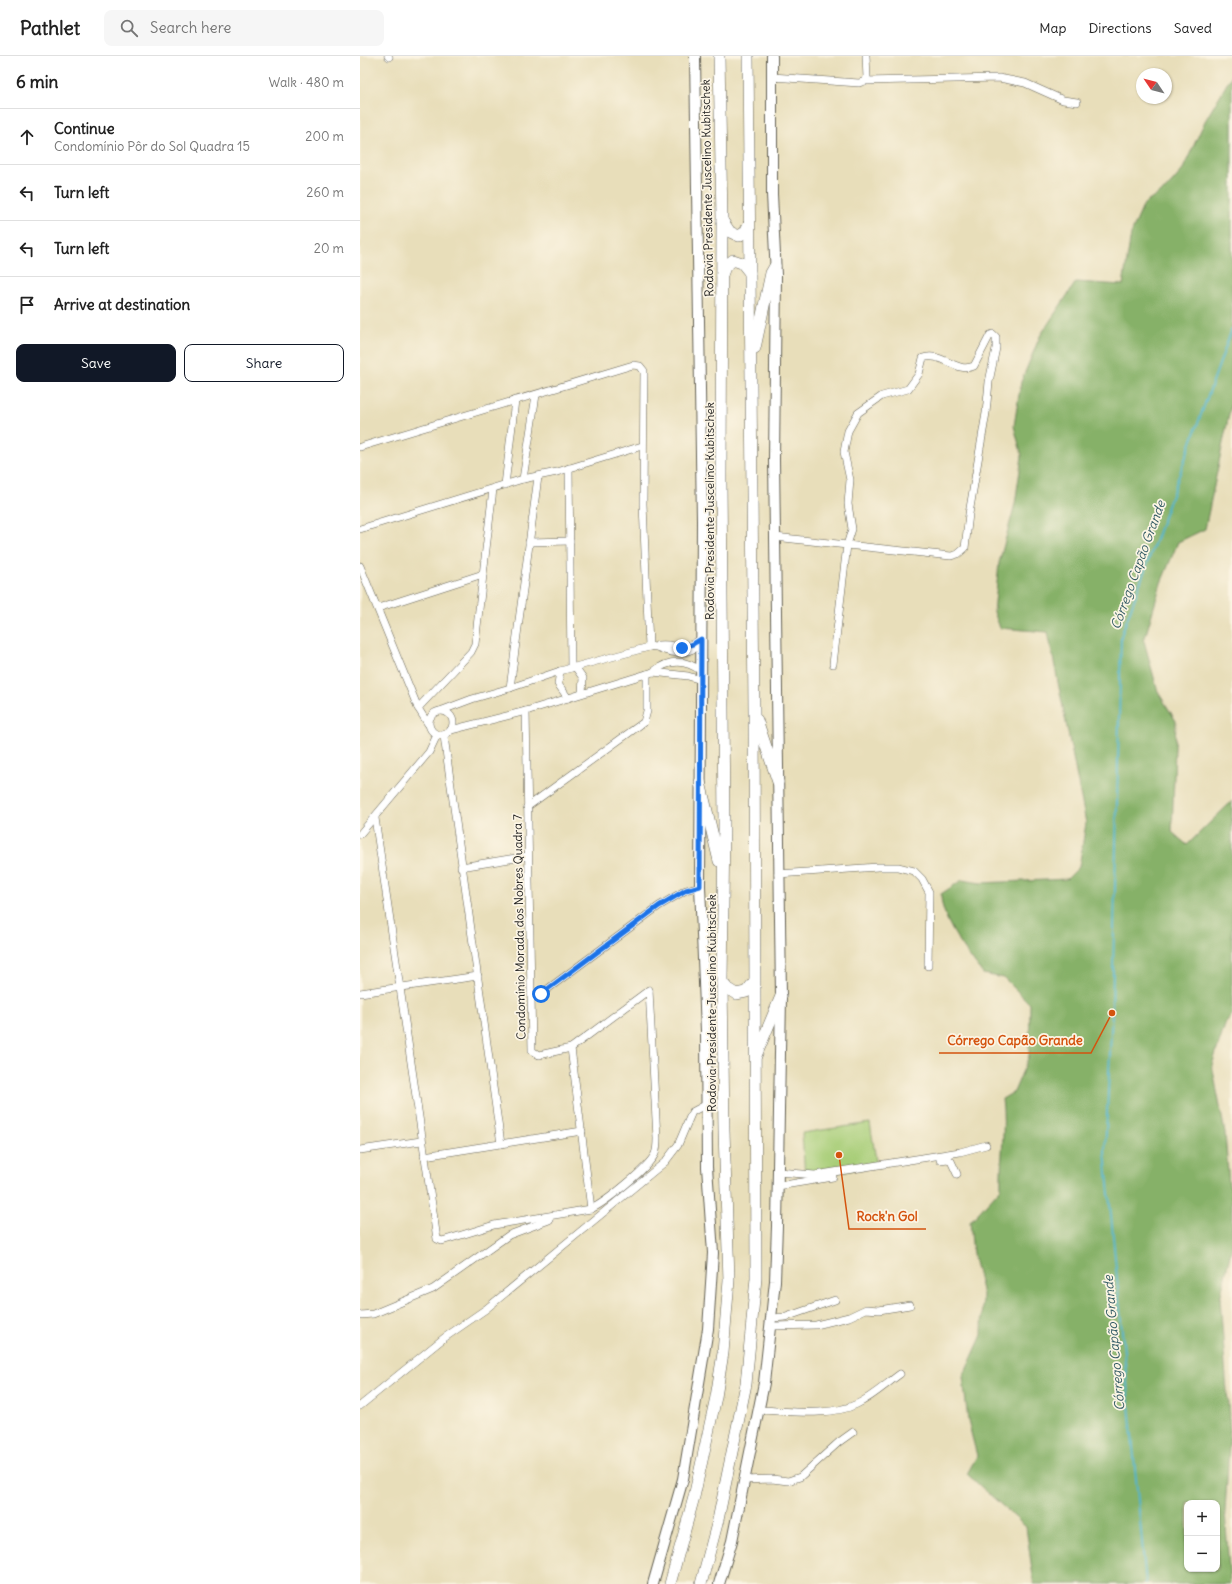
<!DOCTYPE html>
<meta charset="utf-8">
<style>
body{margin:0;font-family:Delius,sans-serif;background:#f6f6f6;color:#222}
.controls{position:absolute;right:12px;bottom:12px;display:grid;overflow:hidden;border-radius:8px;box-shadow:0 1px 3px #0004}
.controls button{width:36px;height:36px;display:grid;place-items:center;padding:0;border:0;border-bottom:1px solid #e0e0e0;background:#fff;color:#222;font:20px sans-serif}
.compass{position:absolute;left:776px;top:12px;width:36px;height:36px;border-radius:50%;background:#fff;box-shadow:0 1px 3px #0004;rotate:305deg}
.stop{position:absolute;width:12px;height:12px;margin:-9px;border:3px solid #1a73e8;border-radius:50%;background:#fff}
.stop.end{background:#1a73e8;border-color:#fff;box-shadow:0 1px 4px #0008}
.list{margin:0;padding:0;list-style:none}
h2{display:flex;justify-content:space-between;align-items:center;height:52px;margin:0;padding:0 16px;font-size:17px}
h2 small{font-size:13px;font-weight:400;color:#767676}
.list li{display:grid;grid-template-columns:26px 1fr auto;gap:12px;align-items:center;box-sizing:border-box;height:56px;padding:0 16px;border-top:1px solid #e0e0e0}
.list b{display:block;font-size:15px;white-space:nowrap}
.list p{margin:0;font-size:13px;white-space:nowrap;color:#767676}
.list em{font-size:13px;font-style:normal;color:#767676}
.actions{display:flex;gap:8px;padding:12px 16px}
.actions a{flex:1;padding:9px 0;border:1px solid #111827;border-radius:8px;text-align:center;font-size:14px;color:#111827}
.actions .main{background:#111827;color:#fff}
.icon{flex:none;width:22px;height:22px;fill:none;stroke:currentColor;stroke-width:2;stroke-linecap:round;stroke-linejoin:round}
.map{position:relative;flex:none;width:872px;height:1528px;overflow:hidden}
header{display:flex;align-items:center;gap:24px;box-sizing:border-box;height:56px;padding:0 20px;background:#fff;border-bottom:1px solid #e0e0e0}
header strong{font-size:19px}
nav{display:flex;gap:22px;margin-inline-start:auto;font-size:14px}
.search{width:280px;height:36px;background:#f6f6f6;display:flex;align-items:center;gap:10px;box-sizing:border-box;padding:0 14px;border-radius:8px;color:#767676;font-size:15px}
main{display:flex}
aside{flex:1;background:#fff}
.map>svg:first-child{display:block}
.green{fill:#a8ce78;stroke:#62754a}
.forest{fill:#86b168;stroke:#516642;fill-rule:evenodd}
.lines{fill:none;stroke-linecap:round;stroke-linejoin:round}
.stream{stroke:#4fb5cd;stroke-width:2}
.minor-casing{stroke:#636053;stroke-width:8}
.secondary-casing{stroke:#636053;stroke-width:12}
.trunk-casing{stroke:#636053;stroke-width:12}
.minor{stroke:#fff;stroke-width:7}
.secondary{stroke:#fff;stroke-width:10}
.trunk{stroke:#fff;stroke-width:11}
.route{stroke:#1a73e8;stroke-width:5}
.labels{text-anchor:middle;dominant-baseline:central;stroke-width:3.5;stroke-linejoin:round;paint-order:stroke}
.street-label{font-size:12px;fill:#1c1c1c;stroke:#fcf5e5}
.water-label{font-size:13px;font-style:italic;fill:#305963;stroke:#fcf5e5}
.leader{fill:none;stroke:#d4530e;stroke-width:1.5}
.callout-dot{fill:#d4530e;stroke:#fcf5e5;stroke-width:1.5}
.callout-label{font-size:13px;text-anchor:middle;font-weight:bold;fill:#d4530e;stroke:#fcf5e5;stroke-width:3.5;stroke-linejoin:round;paint-order:stroke}
</style>
<header>
<strong>Pathlet</strong>
<div class="search"><svg class="icon" aria-label="search" viewBox="0 0 24 24"><circle cx="10" cy="10" r="6"/><path d="M15 15l6 6"/></svg>Search here</div>
<nav><a>Map</a><a>Directions</a><a>Saved</a></nav>
</header>
<main>
<aside>
<h2>6 min<small>Walk · 480 m</small></h2>
<ul class="list">
<li><svg class="icon" aria-label="ahead" viewBox="0 0 24 24"><path d="M12 20V5M6 11l6-6 6 6"/></svg><div><b>Continue</b><p>Condomínio Pôr do Sol Quadra 15</p></div><em>200 m</em></li>
<li><svg class="icon" aria-label="left" viewBox="0 0 24 24"><path d="M17 20v-9H6M10 6l-5 5 5 5"/></svg><div><b>Turn left</b></div><em>260 m</em></li>
<li><svg class="icon" aria-label="left" viewBox="0 0 24 24"><path d="M17 20v-9H6M10 6l-5 5 5 5"/></svg><div><b>Turn left</b></div><em>20 m</em></li>
<li><svg class="icon" aria-label="arrive" viewBox="0 0 24 24"><path d="M6 21V4h12l-3 4 3 4H6"/></svg><div><b>Arrive at destination</b></div></li>
</ul>
<div class="actions"><a class="main">Save</a><a>Share</a></div>
</aside>
<div class="map">
<svg width="872" height="1528" viewBox="0 0 872 1528">
<rect width="100%" height="100%" fill="#fcf5e5"/>
<filter id="ink" filterUnits="userSpaceOnUse"><feTurbulence type="fractalNoise" baseFrequency=".025" numOctaves="2"/><feDisplacementMap in="SourceGraphic" scale="8" xChannelSelector="R" yChannelSelector="G"/><feConvolveMatrix kernelMatrix="1 2 1 2 8 2 1 2 1" color-interpolation-filters="sRGB"/></filter>
<filter id="wash" filterUnits="userSpaceOnUse"><feTurbulence type="fractalNoise" baseFrequency=".012" numOctaves="4" result="noise"/><feDisplacementMap in="SourceGraphic" scale="16" xChannelSelector="R" yChannelSelector="G"/><feGaussianBlur stdDeviation="0.9" result="paint"/><feColorMatrix in="noise" values="0 0 0 0 0 0 0 0 0 0 0 0 0 0 0 0 0 1.4 0 .05"/><feComposite in="paint" operator="in"/></filter>
<g filter="url(#wash)">
<rect width="100%" height="100%" fill="#e8deba"/>
<!-- green -->
<polygon class="green" points="510,1067 517,1110 445,1121 442,1077"/>
<!-- forest -->
<path class="forest" d="M872,9v335l-27,129 -27,13 -17,41 -17,58 14,51 18,29 -4,111 15,13 45,-44v214l-6,7 -14,43 13,68 4,52 3,7v54l-12,53 10,132 -5,80 5,73h-196l-8,-57 -59,-53 10,-18 -9,-35 -5,-44 19,-42 1,-41 -10,-40 -3,-32 31,-34c-1,-30 5,-59 1,-89l12,-7 15,-36 1,-52 -26,-26 -21,-4c-16,-21 -42,-53 -42,-80l21,-14 19,3 86,-4 12,-12 7,-44 -38,-191 -48,-4 -6,-16 5,-49 16,-59 7,-48 -8,-30 7,-44 19,-46 36,-54 47,3 8,-51 13,-30 22,-15 16,-18 23,-50 27,-46zM827,1447h30v66h-30z"/>
<g class="lines">
<!-- stream -->
<polyline class="stream" points="786,1528 745,1096 752,957 761,580 872,273"/>
</g>
</g>
<g filter="url(#ink)">
<g class="lines">
<defs>
<g id="minor">
<polyline points="28,0 29,1"/>
<polyline points="412,21 499,27 505,25 507,22 506,0"/>
<polyline points="505,25 639,22 665,27 703,44 717,46"/>
<path d="M633,278l3,3v11l-7,34 -3,31 -17,101 -4,34 -7,6 -7,2 -104,-11 5,-16 -4,-25 2,-24 -6,-28 4,-21 10,-18 24,-17 26,-7 11,-15 4,-16c18,-7 33,16 51,8l16,-31z"/>
<polyline points="0,391 273,309 280,310 284,315 283,448 289,591"/>
<polyline points="209,412 211,612"/>
<polyline points="163,423 176,339"/>
<polyline points="145,429 155,344"/>
<polyline points="0,473 163,423 197,416 282,390"/>
<polyline points="415,481 487,489 473,608"/>
<polyline points="169,486 210,485"/>
<polyline points="0,510 58,652 68,668"/>
<polyline points="18,552 123,518"/>
<path d="M298,589c21,-2 21,8 43,-6"/>
<polyline points="216,612 223,622 222,637"/>
<polyline points="200,615 198,628 208,642"/>
<polyline points="293,616 328,620 341,624"/>
<polyline points="150,632 178,421"/>
<polyline points="58,652 111,596 115,588 133,433"/>
<circle cx="81" cy="667" r="12"/>
<path d="M80,655l32,-12 38,-11 50,-17 89,-24c7,-2 11,2 18,4 12,4 24,0 34,-6"/>
<polyline points="166,655 172,995 179,999 211,992 289,934"/>
<path d="M91,674l75,-19 127,-39c16,-13 32,-13 48,-1"/>
<polyline points="84,680 141,1088"/>
<polyline points="167,751 284,666 287,655 287,618"/>
<path d="M15,762l62,421 5,2 52,-16 97,-16c15,-7 57,-41 64,-55 2,-5 2,-11 2,-16l-8,-148"/>
<polyline points="0,778 69,696 77,679"/>
<polyline points="101,811 168,800"/>
<polyline points="418,818 518,811 538,811 554,815 562,823 569,836 568,910"/>
<polyline points="0,937 118,920"/>
<polyline points="181,938 299,850 326,834 340,830"/>
<polyline points="211,992 231,1153"/>
<polyline points="0,1094 61,1085"/>
<polyline points="64,1100 222,1075"/>
<polyline points="580,1104 588,1103 591,1105 597,1118"/>
<polyline points="418,1116 455,1119 600,1096 626,1089"/>
<polyline points="418,1130 473,1121"/>
<polyline points="0,1259 13,1258 73,1233 149,1179 189,1164"/>
<polyline points="412,1262 426,1261 475,1244"/>
<polyline points="411,1270 456,1269 489,1261 506,1253 519,1254 550,1249"/>
<polyline points="0,1350 84,1282 126,1253 305,1106 318,1089 332,1056 347,1048"/>
<path d="M399,1354c29,1 72,7 98,-6 15,-7 29,-20 43,-30"/>
<polyline points="385,1424 412,1423 428,1425 440,1421 479,1386 493,1376"/>
</g>
<g id="secondary">
<polyline points="293,1528 323,1423 348,1273 353,1197 347,1111 346,975 340,830 342,465 335,0"/>
<polyline points="359,1528 372,1485 404,1327 415,1225 417,1170 421,940 414,404 416,219 412,138 412,0"/>
</g>
<g id="trunk">
<polyline points="362,164 370,176 379,180 385,176 389,168"/>
<polyline points="362,219 365,211 373,204 382,207 390,217"/>
<polyline points="395,292 411,217 415,210"/>
<polyline points="397,664 418,726"/>
<polyline points="340,726 359,805"/>
<polyline points="362,926 368,933 376,938 386,936 394,926"/>
<polyline points="396,1000 421,940"/>
<polyline points="310,1528 334,1441 356,1341 363,1297 369,1224 364,1075 362,926 364,768 361,424 362,164 359,0"/>
<polyline points="341,1528 358,1464 386,1328 396,1222 394,655 388,0"/>
</g>
</defs>
<!-- minor casing -->
<use href="#minor" class="minor-casing"/>
<!-- secondary casing -->
<use href="#secondary" class="secondary-casing"/>
<!-- trunk casing -->
<use href="#trunk" class="trunk-casing"/>
<!-- minor -->
<use href="#minor" class="minor"/>
<!-- secondary -->
<use href="#secondary" class="secondary"/>
<!-- trunk -->
<use href="#trunk" class="trunk"/>
</g>
</g>
<g class="lines" filter="url(#ink)">
<!-- route -->
<polyline class="route" points="181,938 299,850 326,834 340,830 341,583 333,588 322,592"/>
</g>
<g class="labels">
<!-- street labels -->
<g class="street-label">
<text transform="translate(347 132) rotate(-91)">Rodovia Presidente Juscelino Kubitschek</text>
<text transform="translate(349 455) rotate(-90)">Rodovia Presidente Juscelino Kubitschek</text>
<text transform="translate(159 871) rotate(-91)">Condomínio Morada dos Nobres Quadra 7</text>
<text transform="translate(351 947) rotate(-90)">Rodovia Presidente Juscelino Kubitschek</text>
</g>
<!-- water labels -->
<g class="water-label">
<text transform="translate(778 509) rotate(-70)">Córrego Capão Grande</text>
<text transform="translate(754 1287) rotate(-95)">Córrego Capão Grande</text>
</g>
</g>
<!-- callouts -->
<path class="leader" d="M752 957L731 997H579M479 1099L489 1173H566"/>
<g class="callout-dot">
<circle cx="752" cy="957" r="4"/>
<circle cx="479" cy="1099" r="4"/>
</g>
<g class="callout-label">
<text x="655" y="989">Córrego Capão Grande</text>
<text x="527" y="1165">Rock'n Gol</text>
</g>
</svg>
<div class="controls">
<button>+</button>
<button>−</button>
</div>
<svg class="compass" viewBox="-18 -18 36 36"><path d="M0-13l5 13h-10z" fill="#e53935"/><path d="M0 13l5-13h-10z" fill="#767676"/></svg>
<div class="stop" style="left:181px;top:938px"></div>
<div class="stop end" style="left:322px;top:592px"></div>
</div>
</main>
